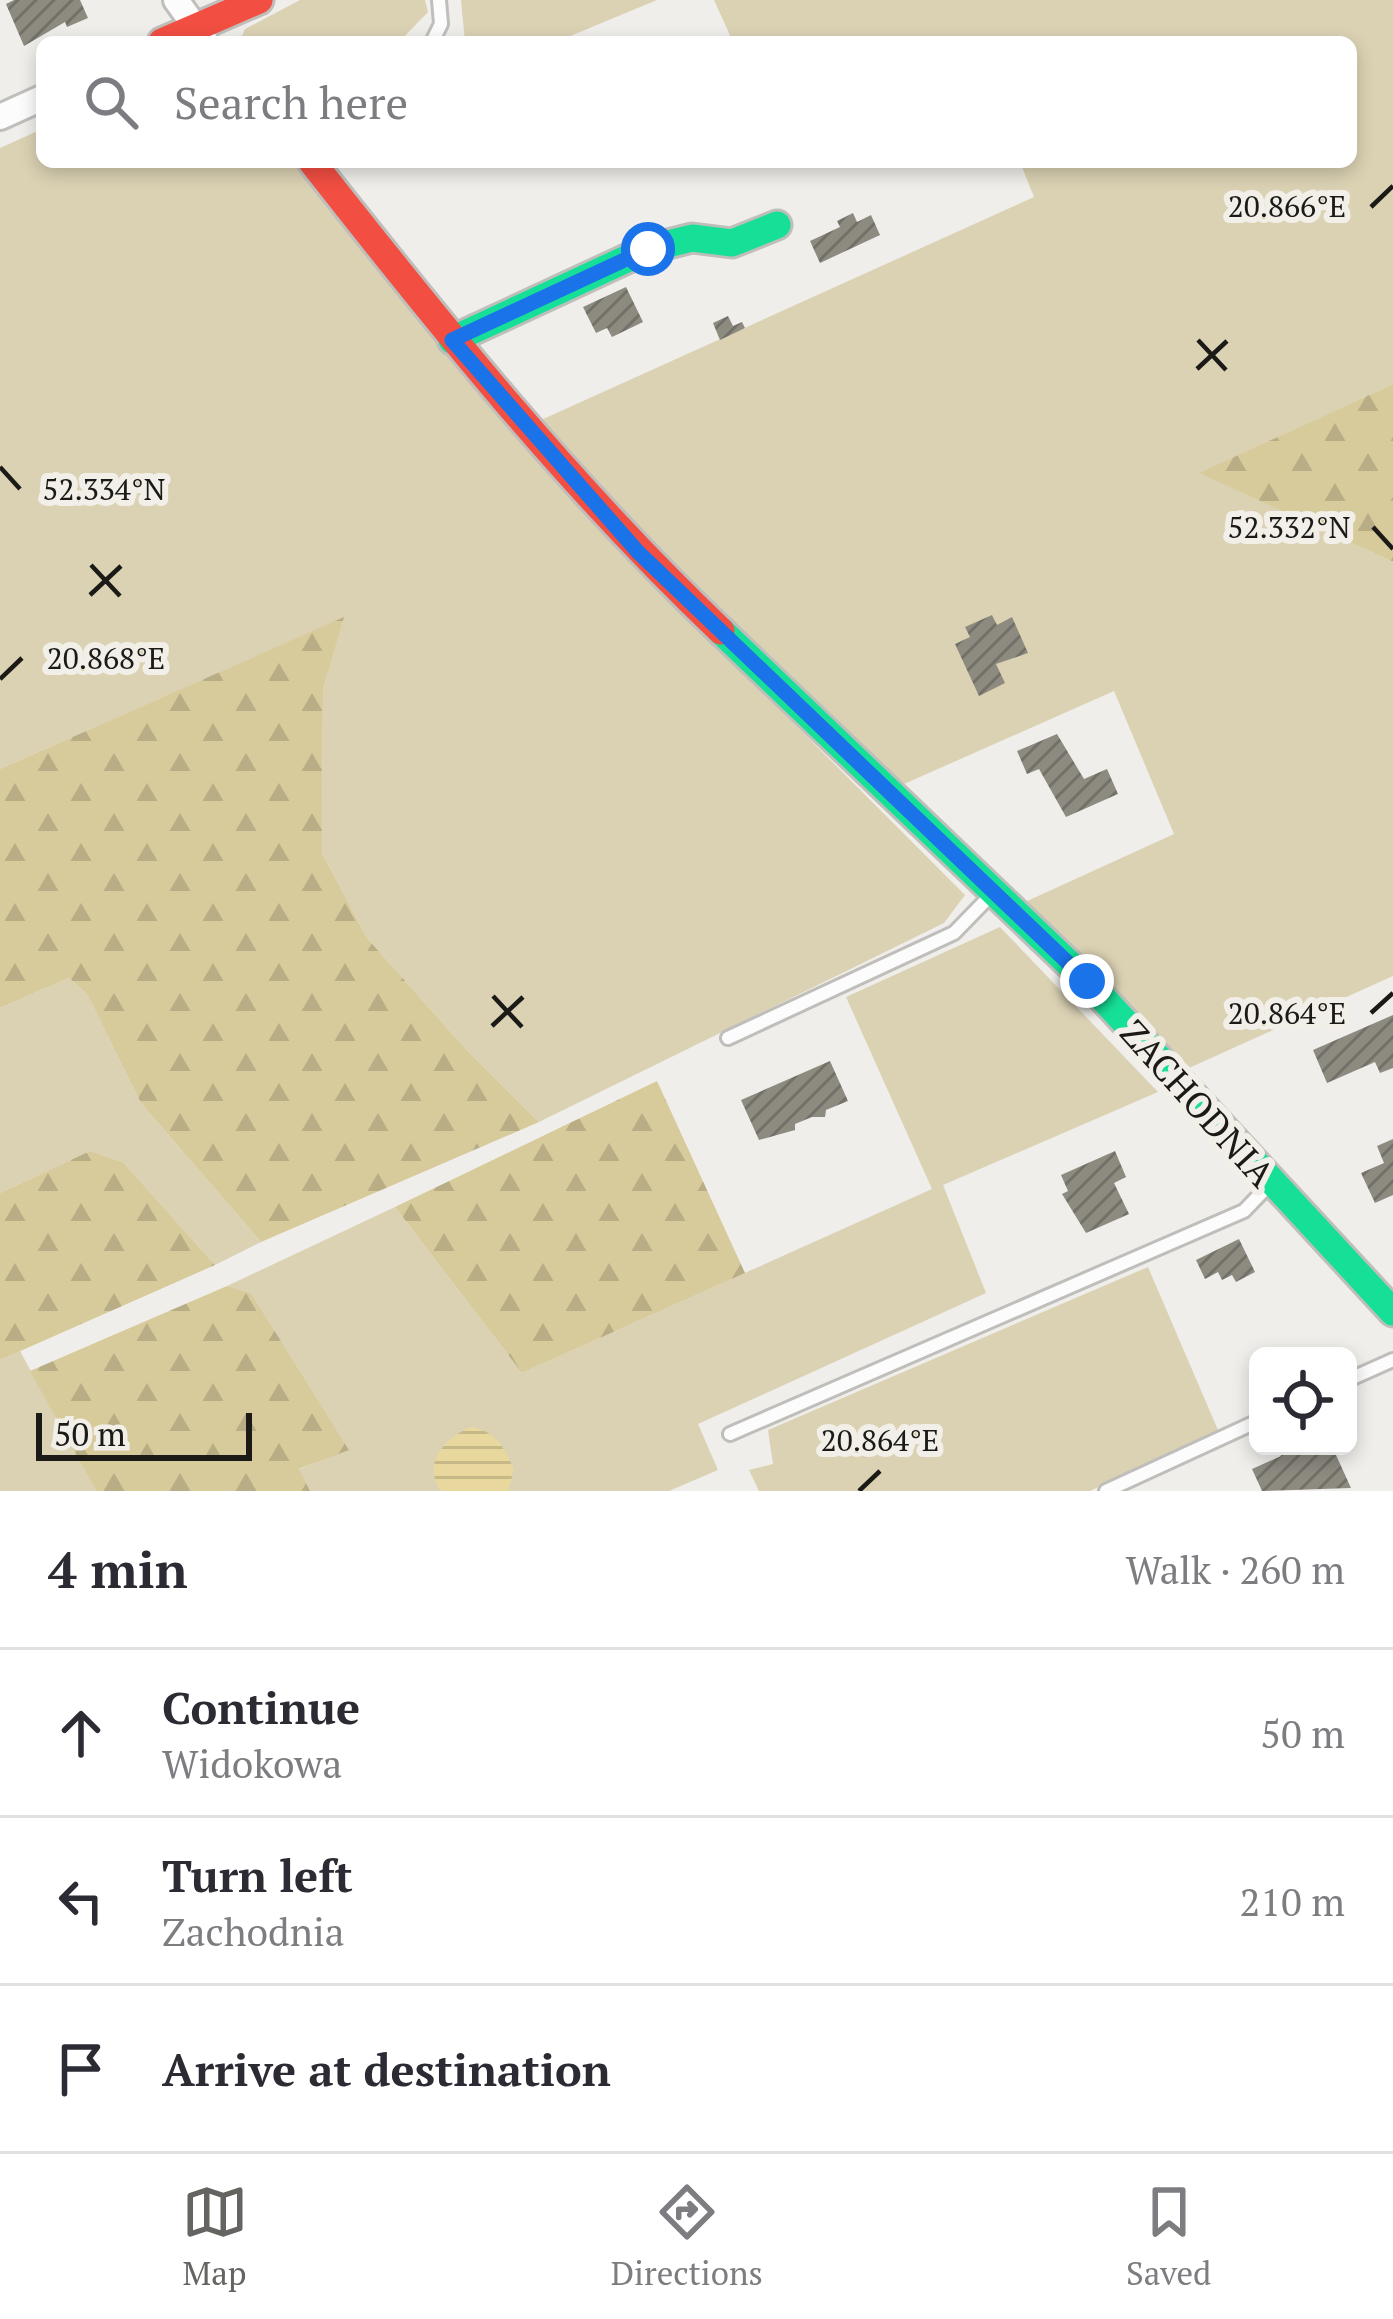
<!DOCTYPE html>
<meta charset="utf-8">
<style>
body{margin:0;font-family:"PT Serif",serif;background:#f7f7f7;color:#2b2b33}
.controls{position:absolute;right:36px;bottom:36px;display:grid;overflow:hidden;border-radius:18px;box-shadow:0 6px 18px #0003}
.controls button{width:108px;height:108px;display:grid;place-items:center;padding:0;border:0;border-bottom:3px solid #e1e1e2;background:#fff;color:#2b2b33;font:60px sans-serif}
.scale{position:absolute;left:36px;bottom:30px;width:216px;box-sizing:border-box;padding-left:12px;border:6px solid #1b1a17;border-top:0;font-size:33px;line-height:42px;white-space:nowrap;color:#1b1a17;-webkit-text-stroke:9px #f1efe8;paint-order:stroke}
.stop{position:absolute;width:36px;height:36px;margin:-27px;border:9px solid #1a73e8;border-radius:50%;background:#fff}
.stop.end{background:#1a73e8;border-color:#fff;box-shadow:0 3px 12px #0008}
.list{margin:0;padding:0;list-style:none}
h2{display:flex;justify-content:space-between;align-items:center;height:156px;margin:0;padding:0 48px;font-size:51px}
h2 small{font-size:39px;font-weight:400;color:#7c7c81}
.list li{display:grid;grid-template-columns:78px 1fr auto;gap:36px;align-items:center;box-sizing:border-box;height:168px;padding:0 48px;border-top:3px solid #e1e1e2}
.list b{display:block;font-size:45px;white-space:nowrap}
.list p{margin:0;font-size:39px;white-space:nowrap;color:#7c7c81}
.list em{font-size:39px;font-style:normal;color:#7c7c81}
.icon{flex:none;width:66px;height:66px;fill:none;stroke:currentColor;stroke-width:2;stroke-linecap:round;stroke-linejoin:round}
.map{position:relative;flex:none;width:1393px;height:1491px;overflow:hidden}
.search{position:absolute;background:#fff;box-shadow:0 6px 18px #0003;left:36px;right:36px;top:36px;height:132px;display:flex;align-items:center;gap:30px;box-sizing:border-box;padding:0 42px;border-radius:18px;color:#7c7c81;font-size:45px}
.sheet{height:660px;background:#fff}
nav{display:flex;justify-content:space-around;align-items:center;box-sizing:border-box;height:168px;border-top:3px solid #e1e1e2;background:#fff;font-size:33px;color:#7c7c81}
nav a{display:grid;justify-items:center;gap:6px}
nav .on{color:#656461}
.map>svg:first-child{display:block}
.green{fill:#dbd2b4}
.forest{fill:url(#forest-firs)}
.water{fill:url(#water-rules)}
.building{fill:url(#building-hatch)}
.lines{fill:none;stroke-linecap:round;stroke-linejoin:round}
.lane-casing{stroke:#bfbebb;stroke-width:18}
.street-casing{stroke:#bfbebb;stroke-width:30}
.fast-casing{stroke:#bfbebb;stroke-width:33}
.jam-casing{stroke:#bfbebb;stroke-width:33}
.lane{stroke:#fdfcfc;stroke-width:12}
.street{stroke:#fdfcfc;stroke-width:24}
.fast{stroke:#16e098;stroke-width:27}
.jam{stroke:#f24e42;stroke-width:27}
.route{stroke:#1a73e8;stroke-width:15}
.ticks{fill:none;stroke:#1b1a17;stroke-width:4.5}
.labels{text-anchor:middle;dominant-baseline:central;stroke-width:12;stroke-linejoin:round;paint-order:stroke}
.street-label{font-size:36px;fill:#1b1a17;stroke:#f1efe8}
.ticks-label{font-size:30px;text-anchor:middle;fill:#1b1a17;stroke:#f1efe8;stroke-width:12;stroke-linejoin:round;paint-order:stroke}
</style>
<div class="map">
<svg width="1393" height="1491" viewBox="0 0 1393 1491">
<defs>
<pattern id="forest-firs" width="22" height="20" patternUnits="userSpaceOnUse" patternTransform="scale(3)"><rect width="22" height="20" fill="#d7ca9b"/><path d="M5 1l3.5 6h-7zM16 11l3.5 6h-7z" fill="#b8ad85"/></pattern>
<pattern id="water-rules" width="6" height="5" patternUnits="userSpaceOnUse" patternTransform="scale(3)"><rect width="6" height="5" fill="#e9d89e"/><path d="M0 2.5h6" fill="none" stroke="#c7b987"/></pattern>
<pattern id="building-hatch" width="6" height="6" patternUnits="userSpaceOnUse" patternTransform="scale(3)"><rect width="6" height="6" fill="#8d8a80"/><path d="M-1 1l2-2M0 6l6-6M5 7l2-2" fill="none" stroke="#727068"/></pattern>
</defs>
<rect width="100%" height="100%" fill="#efeeea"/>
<!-- green -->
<g class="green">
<polygon points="300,0 425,0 428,12 399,42 240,41 245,29"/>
<polygon points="461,0 657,0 556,42 465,42"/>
<polygon points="714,0 1393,0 1393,384 1200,473 1393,562 1393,976 1189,1068 1025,902 1174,834 1114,691 895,788 647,544 541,420 1034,197 1020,162 1351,162 1351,42 733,42"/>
<polygon points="42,129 42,162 298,162 590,519 965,895 944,923 539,1122 463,1046 367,938 322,853 323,689 343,618 0,769 0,148"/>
<polygon points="1000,927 1158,1092 943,1185 986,1293 698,1424 718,1470 669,1491 310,1491 298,1470 348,1449 251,1293 227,1286 395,1207 522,1373 932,1189 846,997"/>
<polygon points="69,978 87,994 141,1103 261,1242 215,1265 123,1162 90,1151 0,1193 0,1008"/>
<polygon points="1148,1267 1218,1430 1090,1491 759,1491 749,1470 773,1464 768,1430"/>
<polygon points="20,1351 96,1491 0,1491 0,1360"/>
</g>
<!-- forest -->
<g class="forest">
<polygon points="1393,384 1393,562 1199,473"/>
<polygon points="344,617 323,689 322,853 367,938 463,1046 539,1122 261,1242 141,1103 87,994 69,978 0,1008 0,769"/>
<polygon points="657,1081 745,1273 522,1373 395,1207"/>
<polygon points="90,1151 123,1162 215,1265 0,1360 0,1193"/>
<polygon points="227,1286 251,1293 349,1450 299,1469 310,1491 96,1491 30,1371"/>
</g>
<!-- water -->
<path class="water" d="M471,1427c26,5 32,19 43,42l-6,22h-67c-20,-28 5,-54 30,-64z"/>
<!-- building -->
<g class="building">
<polygon points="14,0 80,0 88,18 67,27 65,22 24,46 6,4"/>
<polygon points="853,213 857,222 871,215 880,235 820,263 810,241 840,227 837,221"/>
<polygon points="626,287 643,322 612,337 607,328 596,333 583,307"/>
<polygon points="728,316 733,326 742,322 745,328 720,340 713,323"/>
<polygon points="992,615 997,625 1012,617 1028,653 996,664 1005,683 979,696 955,644 970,637 965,627"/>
<polygon points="1057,734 1084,779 1107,769 1118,794 1066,817 1039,769 1027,774 1017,751"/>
<polygon points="1393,1015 1393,1068 1380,1073 1375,1062 1327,1083 1313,1050"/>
<polygon points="830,1061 848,1101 826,1110 825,1117 812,1117 795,1124 795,1130 759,1140 741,1100"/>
<polygon points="1393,1139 1393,1195 1375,1203 1361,1173 1384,1163 1377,1146"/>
<polygon points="1115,1151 1126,1177 1114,1183 1129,1214 1086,1233 1062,1194 1068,1191 1061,1175"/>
<polygon points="1239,1239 1255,1272 1236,1282 1232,1275 1222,1280 1218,1272 1205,1279 1196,1260"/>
<polygon points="1285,1446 1340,1446 1343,1452 1336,1455 1351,1488 1262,1491 1252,1469 1281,1456 1278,1449"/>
</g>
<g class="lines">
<defs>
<g id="lane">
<polyline points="432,42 441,24 439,0"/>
<polyline points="728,1038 954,933 991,895"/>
<polyline points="1348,1380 1393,1360"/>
<polyline points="730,1434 1244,1211 1270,1184"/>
<polyline points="1106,1491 1258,1421"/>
</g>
<g id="street">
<polyline points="176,0 206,42"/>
<polyline points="0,117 42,98"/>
</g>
<g id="fast">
<polyline points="452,340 648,249 692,238 732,243 777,225"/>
<polyline points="721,631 1087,981 1393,1312"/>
</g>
<g id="jam">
<polyline points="162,42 259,0"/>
<path d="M312,162c128,163 258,325 409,469"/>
</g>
</defs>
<!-- lane casing -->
<use href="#lane" class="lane-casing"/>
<!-- street casing -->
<use href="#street" class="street-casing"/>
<!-- fast casing -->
<use href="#fast" class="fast-casing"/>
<!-- jam casing -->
<use href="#jam" class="jam-casing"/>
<!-- lane -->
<use href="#lane" class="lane"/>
<!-- street -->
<use href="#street" class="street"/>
<!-- fast -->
<use href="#fast" class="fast"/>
<!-- jam -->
<use href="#jam" class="jam"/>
</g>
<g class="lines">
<!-- route -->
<polyline class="route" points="648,249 452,340 638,552 1087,981"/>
</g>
<!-- ticks -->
<path class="ticks" d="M1371,207l22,-21M1198,340l28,30M1197,369l30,-28M0,467l20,22M1373,527l20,22M91,565l29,31M90,595l31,-29M0,679l22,-21M493,996l29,31M1371,1013l22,-20M492,1026l31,-29M859,1491l21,-20"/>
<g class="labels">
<!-- street labels -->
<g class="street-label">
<text transform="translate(1198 1103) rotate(48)">ZACHODNIA</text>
</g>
</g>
<g class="ticks-label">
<text x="1287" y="217">20.866°E</text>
<text x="104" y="500">52.334°N</text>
<text x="1289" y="538">52.332°N</text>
<text x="106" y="669">20.868°E</text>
<text x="1287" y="1024">20.864°E</text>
<text x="880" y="1451">20.864°E</text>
</g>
</svg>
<div class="controls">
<button><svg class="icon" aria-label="locate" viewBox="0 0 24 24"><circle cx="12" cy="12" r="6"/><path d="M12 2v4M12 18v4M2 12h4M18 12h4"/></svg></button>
</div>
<div class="scale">50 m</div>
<div class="stop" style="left:648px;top:249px"></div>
<div class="stop end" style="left:1087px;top:981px"></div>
<div class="search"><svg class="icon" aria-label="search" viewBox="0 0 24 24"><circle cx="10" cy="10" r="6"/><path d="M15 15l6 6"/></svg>Search here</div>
</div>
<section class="sheet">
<h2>4 min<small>Walk · 260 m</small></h2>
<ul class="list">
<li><svg class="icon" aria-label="ahead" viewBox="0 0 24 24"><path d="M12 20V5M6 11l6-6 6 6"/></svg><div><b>Continue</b><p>Widokowa</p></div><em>50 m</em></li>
<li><svg class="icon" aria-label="left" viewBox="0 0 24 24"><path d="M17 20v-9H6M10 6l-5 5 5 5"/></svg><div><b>Turn left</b><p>Zachodnia</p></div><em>210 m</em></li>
<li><svg class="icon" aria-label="arrive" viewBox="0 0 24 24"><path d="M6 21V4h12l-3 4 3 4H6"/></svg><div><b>Arrive at destination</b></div></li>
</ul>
</section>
<nav>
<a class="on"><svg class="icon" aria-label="map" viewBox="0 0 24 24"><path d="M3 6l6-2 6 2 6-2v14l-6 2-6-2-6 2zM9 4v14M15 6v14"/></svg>Map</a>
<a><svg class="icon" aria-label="directions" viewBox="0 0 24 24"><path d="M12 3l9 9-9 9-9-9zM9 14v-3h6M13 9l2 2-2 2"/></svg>Directions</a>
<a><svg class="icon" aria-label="saved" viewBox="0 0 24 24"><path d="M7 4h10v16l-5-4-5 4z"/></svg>Saved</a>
</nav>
